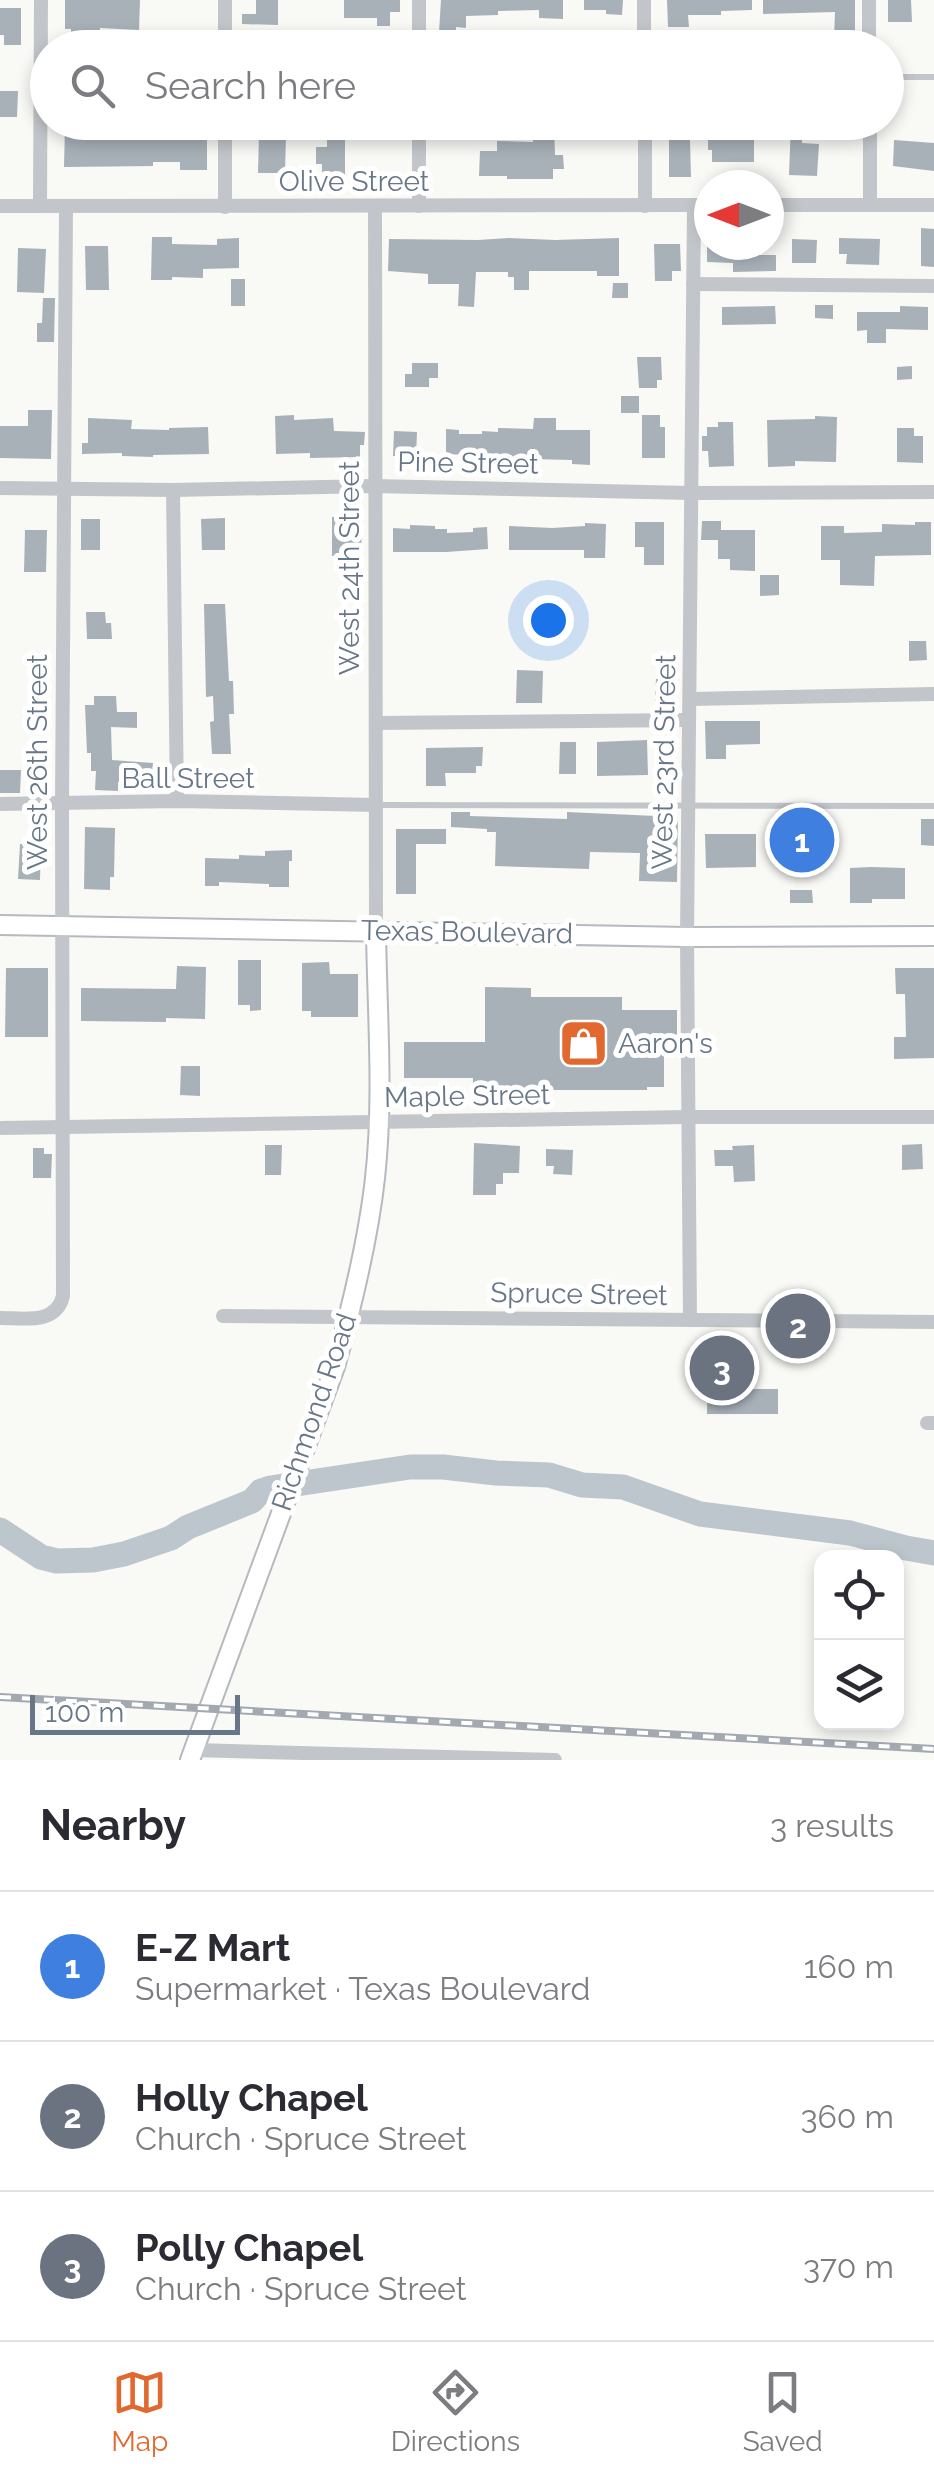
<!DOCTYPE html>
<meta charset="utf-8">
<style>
body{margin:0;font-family:Raleway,sans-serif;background:#f2f2f3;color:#2b2b33}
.controls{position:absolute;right:30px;bottom:30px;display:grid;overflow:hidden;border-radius:20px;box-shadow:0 5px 15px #0003}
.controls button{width:90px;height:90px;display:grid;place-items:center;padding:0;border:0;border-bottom:2px solid #e1e1e2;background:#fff;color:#2b2b33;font:50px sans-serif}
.compass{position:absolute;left:694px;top:170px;width:90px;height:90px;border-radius:50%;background:#fff;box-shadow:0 5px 15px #0003;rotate:270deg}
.scale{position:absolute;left:30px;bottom:25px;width:210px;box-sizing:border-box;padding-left:10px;border:5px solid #687787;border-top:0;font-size:28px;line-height:35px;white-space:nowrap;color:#687787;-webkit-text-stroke:8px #fff;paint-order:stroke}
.you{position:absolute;left:548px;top:620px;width:35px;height:35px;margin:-25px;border:8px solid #fff;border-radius:50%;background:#1a73e8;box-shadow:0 0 0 15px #1a73e833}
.badge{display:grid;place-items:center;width:65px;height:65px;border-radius:50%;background:#e1682e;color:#fff;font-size:32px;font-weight:700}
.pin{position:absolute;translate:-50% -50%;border:5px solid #fff;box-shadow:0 2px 10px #0006}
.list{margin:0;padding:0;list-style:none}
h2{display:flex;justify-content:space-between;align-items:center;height:130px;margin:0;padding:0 40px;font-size:42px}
h2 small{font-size:32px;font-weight:400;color:#7c7c81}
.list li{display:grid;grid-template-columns:65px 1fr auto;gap:30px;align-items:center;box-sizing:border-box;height:150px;padding:0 40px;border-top:2px solid #e1e1e2}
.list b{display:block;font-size:38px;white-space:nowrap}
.list p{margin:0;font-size:32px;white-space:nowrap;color:#7c7c81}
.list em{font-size:32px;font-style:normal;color:#7c7c81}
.icon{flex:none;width:55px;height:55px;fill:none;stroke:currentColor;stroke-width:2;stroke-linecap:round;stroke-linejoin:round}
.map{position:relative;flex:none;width:934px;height:1760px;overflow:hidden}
.search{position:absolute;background:#fff;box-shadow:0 5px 15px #0003;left:30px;right:30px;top:30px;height:110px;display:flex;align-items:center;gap:25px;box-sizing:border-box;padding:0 35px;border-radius:55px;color:#7c7c81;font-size:38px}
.sheet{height:580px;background:#fff}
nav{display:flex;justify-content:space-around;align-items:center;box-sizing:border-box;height:140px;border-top:2px solid #e1e1e2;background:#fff;font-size:28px;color:#7c7c81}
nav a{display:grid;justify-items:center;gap:5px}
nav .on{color:#e1682e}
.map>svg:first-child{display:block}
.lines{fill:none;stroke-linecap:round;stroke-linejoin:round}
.river{stroke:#bdc6cc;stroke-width:25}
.building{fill:#a8b1b8}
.secondary-casing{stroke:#b5babf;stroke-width:22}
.lane{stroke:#c2c6ca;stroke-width:6}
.street{stroke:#c2c6ca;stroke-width:14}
.secondary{stroke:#fff;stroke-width:18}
.rail-casing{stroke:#a3a9b0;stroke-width:8}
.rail{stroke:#fff;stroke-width:4;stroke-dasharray:11;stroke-linecap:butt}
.labels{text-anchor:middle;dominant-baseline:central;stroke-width:10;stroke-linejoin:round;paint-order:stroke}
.street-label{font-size:28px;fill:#687787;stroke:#fff}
.poi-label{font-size:28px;fill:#687787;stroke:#fff;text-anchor:start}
</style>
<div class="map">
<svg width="934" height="1760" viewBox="0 0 934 1760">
<rect width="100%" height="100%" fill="#f9f9f6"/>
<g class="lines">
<!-- river -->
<polyline class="river" points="0,1530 41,1557 57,1561 93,1560 124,1554 171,1538 188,1527 252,1501 261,1491 270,1488 410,1467 443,1467 496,1473 549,1475 582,1485 623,1487 700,1514 850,1533 906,1548 934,1553"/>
</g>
<!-- building -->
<g class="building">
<polygon points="65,0 140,0 139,30 100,28 99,41 71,41 71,29 65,29"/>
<polygon points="256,0 278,0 278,25 242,24 242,14 256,14"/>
<polygon points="344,0 400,0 400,12 390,12 390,26 377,26 377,18 344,18"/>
<polygon points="441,0 563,0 563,19 539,18 539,10 498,11 498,15 466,16 466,28 456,27 456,48 438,48"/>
<polygon points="584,0 623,0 622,15 606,14 606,10 584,10"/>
<polygon points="667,0 752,0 752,10 721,11 721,15 688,15 689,27 668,27"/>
<polygon points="763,0 855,0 855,39 834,39 835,12 763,14"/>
<polygon points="888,0 911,0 912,22 888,22"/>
<polygon points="0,8 21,8 21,45 4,45 4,35 0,35"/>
<polygon points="0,91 18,91 17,117 0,117"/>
<polygon points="70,122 88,122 88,126 124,125 124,132 153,131 153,136 207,136 207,170 180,170 180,162 153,162 153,166 64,167 65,126 70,126"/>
<polygon points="669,122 683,122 685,140 690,140 691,177 669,177"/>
<polygon points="791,122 802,122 802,143 819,144 817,176 789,175"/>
<polygon points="533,125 554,125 555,155 563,155 564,169 553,169 553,179 507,179 507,176 479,176 480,151 497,151 497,141 533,142"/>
<polygon points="259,133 286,134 285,173 258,173"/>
<polygon points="708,136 754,136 754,162 712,162 712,150 708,150"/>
<polygon points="327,138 345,138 345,176 322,176 322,164 316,164 316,147 327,147"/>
<polygon points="894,140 934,143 934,171 893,166"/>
<polygon points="921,228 934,229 934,267 921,266"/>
<polygon points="152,237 172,237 172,244 217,245 217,239 239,238 239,268 203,269 203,278 172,277 172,280 151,280"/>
<polygon points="509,238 555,240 619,238 619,276 597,276 597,271 529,271 529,290 514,290 514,277 508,277 508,272 476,272 474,307 458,306 459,284 428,284 428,274 388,271 389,239 478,240"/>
<polygon points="839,238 880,239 879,265 846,264 847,254 839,254"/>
<polygon points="792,239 817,240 816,263 792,263"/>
<polygon points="654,244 680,244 681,271 672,271 672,281 655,281"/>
<polygon points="707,245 757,245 757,255 776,255 776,271 733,272 733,263 707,262"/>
<polygon points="85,246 108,246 109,290 86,290"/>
<polygon points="18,248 46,249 44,293 17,292"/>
<rect x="231" y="279" width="14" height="27"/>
<polygon points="613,283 628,283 628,298 612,298"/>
<polygon points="43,298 55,298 54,342 37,342 37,323 42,323"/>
<polygon points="815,305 833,305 833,319 815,318"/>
<polygon points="775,306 776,324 722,325 722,307"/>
<polygon points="900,306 928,307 928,330 886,329 886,343 867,343 867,330 857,331 857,312 900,312"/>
<polygon points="637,357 661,357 662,380 657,380 657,388 639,388"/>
<polygon points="412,363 438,363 438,378 429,378 429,387 405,387 405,374 412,374"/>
<polygon points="912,366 912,379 897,380 897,367"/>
<rect x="621" y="396" width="18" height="17"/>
<polygon points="28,410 52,410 51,459 0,458 0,426 28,426"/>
<polygon points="294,415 294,420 333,418 334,431 365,432 364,445 360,445 360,457 310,458 310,453 276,454 275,416"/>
<polygon points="642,415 660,415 660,427 665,427 665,458 642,458"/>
<polygon points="815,416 837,417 836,462 795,461 795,466 768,467 767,420 815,419"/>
<polygon points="88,418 132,420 131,429 169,430 169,428 208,427 209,454 153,455 153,457 122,456 122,453 82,454 82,443 88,443"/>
<polygon points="534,418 556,418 556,430 590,430 590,465 572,464 572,460 493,458 493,456 446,454 446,429 459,430 459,434 482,434 482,431 498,432 498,428 533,429"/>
<polygon points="718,422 733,422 734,466 709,467 708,451 702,451 702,436 707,436 707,427 718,427"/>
<polygon points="897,428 914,428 914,436 923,436 923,463 897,462"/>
<polygon points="394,431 417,432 416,457 393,456"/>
<polygon points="362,516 360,592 345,592 345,556 332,556 332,517"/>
<polygon points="225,518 225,550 202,550 201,519"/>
<rect x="81" y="519" width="19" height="31"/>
<polygon points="702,521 721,521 721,530 755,530 755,571 730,570 730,559 718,559 718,540 701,540"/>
<polygon points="635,522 664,522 664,565 644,565 644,547 635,547"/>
<polygon points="915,522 931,522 931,555 875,556 874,586 840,585 840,560 821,560 821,526 844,526 844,533 882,532 882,524 915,525"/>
<polygon points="585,523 606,524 605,558 584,558 584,550 509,550 509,526 552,528 585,526"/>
<polygon points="410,525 435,526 435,529 447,529 447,533 473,532 473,528 487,527 488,549 446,552 393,552 393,528 410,529"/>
<polygon points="25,530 47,530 46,572 24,572"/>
<polygon points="760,575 779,575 779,595 760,596"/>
<polygon points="204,604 225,604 229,681 233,681 234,714 229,714 231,754 212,754 210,722 214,721 213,696 206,697"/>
<polygon points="86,612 105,612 106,623 111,623 112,639 87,639"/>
<polygon points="909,641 926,641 927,660 909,661"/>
<polygon points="517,670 543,671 542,703 516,703"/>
<polygon points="656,679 671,680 671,701 655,701"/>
<polygon points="94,696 116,696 117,712 137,712 137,728 111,727 112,760 153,763 152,783 118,782 118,791 95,790 96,771 91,771 91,753 87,753 85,705 94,705"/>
<polygon points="705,721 760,721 760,744 726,745 726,759 706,759"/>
<polygon points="647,740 648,775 597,776 597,742"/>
<polygon points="560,742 576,742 576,774 559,774"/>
<polygon points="483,747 482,766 476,766 476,773 445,773 446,786 426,786 426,748"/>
<polygon points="0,770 21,770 20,793 0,793"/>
<polygon points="451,812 470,812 470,816 567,819 567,812 678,817 677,882 639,881 640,853 590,852 589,869 495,866 496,832 487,832 487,829 451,827"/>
<polygon points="921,819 934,819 934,846 921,845"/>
<polygon points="785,822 819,822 819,858 786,858"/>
<polygon points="85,827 115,828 114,877 110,877 110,890 84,889"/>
<polygon points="396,829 446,829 446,844 416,844 416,894 396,894"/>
<polygon points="705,834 756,834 756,867 706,868"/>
<polygon points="20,844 41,845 40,880 18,879"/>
<polygon points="292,850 292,861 289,861 289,887 269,887 269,884 219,882 219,886 205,886 205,858 239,859 239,855 265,856 265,851"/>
<polygon points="871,867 905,868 905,899 872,899 872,903 850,903 850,868"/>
<polygon points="790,890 812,890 813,903 790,903"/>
<polygon points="238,960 261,960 261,1010 250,1011 250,1005 238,1005"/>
<polygon points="329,962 330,974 358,974 358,1017 311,1017 311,1011 302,1011 302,963"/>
<polygon points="177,966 206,967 205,1019 166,1018 166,1022 81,1021 81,988 176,989"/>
<polygon points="6,968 48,968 48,1037 5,1037"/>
<polygon points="895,968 934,968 934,1058 894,1059 894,1037 906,1037 905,994 896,994"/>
<polygon points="485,987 531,988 531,997 622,997 622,1010 677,1010 677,1036 664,1036 664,1087 647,1087 647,1090 531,1090 531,1095 473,1095 473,1078 404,1078 404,1042 485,1042"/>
<polygon points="181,1066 200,1066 200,1096 180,1095"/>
<polygon points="474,1143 520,1146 519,1173 503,1173 503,1184 496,1184 496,1195 473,1195"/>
<polygon points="922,1144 923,1169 902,1170 902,1145"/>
<polygon points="265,1145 282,1145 281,1175 265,1175"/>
<polygon points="754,1145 755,1181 734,1182 733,1166 715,1166 714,1150 733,1150 732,1146"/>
<polygon points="33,1148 44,1148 44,1154 52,1154 51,1178 33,1178"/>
<polygon points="546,1149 573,1150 572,1175 553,1174 554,1166 546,1166"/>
<polygon points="708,1346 738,1346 737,1389 778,1389 778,1414 707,1414"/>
</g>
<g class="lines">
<defs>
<g id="secondary">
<polyline points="0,925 687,937 934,936"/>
<path d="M190,1760l145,-393c17,-61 33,-125 40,-189 9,-81 2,-166 1,-248"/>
</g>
</defs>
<!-- secondary casing -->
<use href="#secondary" class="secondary-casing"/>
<!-- lane -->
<g class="lane">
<polyline points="886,77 934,77"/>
<polyline points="376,805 934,806"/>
</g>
<!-- street -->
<g class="street">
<polyline points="225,0 225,48"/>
<polyline points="644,0 644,48"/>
<polyline points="869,0 869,48"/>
<polyline points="419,48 419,0"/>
<polyline points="225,122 225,207"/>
<polyline points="645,122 645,206"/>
<polyline points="870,122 870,205"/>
<polyline points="769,205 934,205"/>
<polyline points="0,206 709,205"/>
<polyline points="40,206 41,0"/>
<polyline points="375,206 376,930"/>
<polyline points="419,206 419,122"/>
<polyline points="693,284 934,286"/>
<polyline points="0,488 173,490 373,486 691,493 934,492"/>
<polyline points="173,490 177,801"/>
<polyline points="690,699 934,694"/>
<polyline points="376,723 689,720"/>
<polyline points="0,804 177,801 376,805"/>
<polyline points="0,1128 688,1117 934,1117"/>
<polyline points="223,1316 934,1322"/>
<path d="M0,1318c24,0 56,7 63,-22l-1,-492 4,-597"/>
<polyline points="690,1320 687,937 694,205"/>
<polyline points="927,1423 934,1423"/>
<polyline points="194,1750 555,1760"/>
</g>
<!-- secondary -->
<use href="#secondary" class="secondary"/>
<defs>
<polyline id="rail" points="0,1697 934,1749"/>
</defs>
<!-- rail casing -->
<use href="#rail" class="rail-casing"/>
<!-- rail -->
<use href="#rail" class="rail"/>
</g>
<!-- icons -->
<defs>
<symbol id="shop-square" viewBox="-11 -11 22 22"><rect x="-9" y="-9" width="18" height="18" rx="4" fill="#e1682e" stroke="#fff"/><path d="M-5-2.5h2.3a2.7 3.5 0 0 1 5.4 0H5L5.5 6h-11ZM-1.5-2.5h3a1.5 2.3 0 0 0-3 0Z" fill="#fff"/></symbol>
</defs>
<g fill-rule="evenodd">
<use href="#shop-square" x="556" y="1016" width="55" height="55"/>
</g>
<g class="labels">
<!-- street labels -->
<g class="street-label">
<text x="354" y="181">Olive Street</text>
<text transform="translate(468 463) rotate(1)">Pine Street</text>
<text transform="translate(349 568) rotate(-90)">West 24th Street</text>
<text transform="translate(37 762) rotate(-90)">West 26th Street</text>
<text transform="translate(664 762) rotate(-89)">West 23rd Street</text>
<text x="188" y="778">Ball Street</text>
<text transform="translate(467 932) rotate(1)">Texas Boulevard</text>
<text transform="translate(467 1096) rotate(-1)">Maple Street</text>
<text transform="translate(579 1294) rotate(1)">Spruce Street</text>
<text transform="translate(314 1412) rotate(-71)">Richmond Road</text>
</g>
<!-- poi labels -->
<g class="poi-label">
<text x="618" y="1043">Aaron's</text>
</g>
</g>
</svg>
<div class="controls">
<button><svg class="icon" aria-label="locate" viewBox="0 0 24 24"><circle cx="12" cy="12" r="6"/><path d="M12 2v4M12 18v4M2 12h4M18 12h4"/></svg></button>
<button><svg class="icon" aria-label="layers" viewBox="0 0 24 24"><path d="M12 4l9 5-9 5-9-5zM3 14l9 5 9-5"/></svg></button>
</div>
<svg class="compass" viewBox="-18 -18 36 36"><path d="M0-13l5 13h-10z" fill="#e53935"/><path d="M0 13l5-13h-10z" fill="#7c7c81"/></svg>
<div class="scale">100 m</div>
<div class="you"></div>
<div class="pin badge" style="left:802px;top:840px;background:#3f7fe0">1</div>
<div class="pin badge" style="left:798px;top:1326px;background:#6b7280">2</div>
<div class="pin badge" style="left:722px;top:1368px;background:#6b7280">3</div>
<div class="search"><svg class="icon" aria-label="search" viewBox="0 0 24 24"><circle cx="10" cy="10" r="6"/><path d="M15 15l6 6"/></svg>Search here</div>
</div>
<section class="sheet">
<h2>Nearby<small>3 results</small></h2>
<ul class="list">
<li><span class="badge" style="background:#3f7fe0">1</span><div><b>E-Z Mart</b><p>Supermarket · Texas Boulevard</p></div><em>160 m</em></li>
<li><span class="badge" style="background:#6b7280">2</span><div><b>Holly Chapel</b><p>Church · Spruce Street</p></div><em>360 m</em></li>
<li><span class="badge" style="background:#6b7280">3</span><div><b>Polly Chapel</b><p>Church · Spruce Street</p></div><em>370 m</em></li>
</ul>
</section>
<nav>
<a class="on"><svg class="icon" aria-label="map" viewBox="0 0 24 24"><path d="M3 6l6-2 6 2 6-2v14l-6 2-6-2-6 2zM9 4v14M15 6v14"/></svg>Map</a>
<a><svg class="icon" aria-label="directions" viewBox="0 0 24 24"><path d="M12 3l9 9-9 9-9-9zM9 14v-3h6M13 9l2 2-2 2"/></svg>Directions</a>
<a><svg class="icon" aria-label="saved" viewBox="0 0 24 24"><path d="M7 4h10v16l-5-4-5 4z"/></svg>Saved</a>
</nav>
